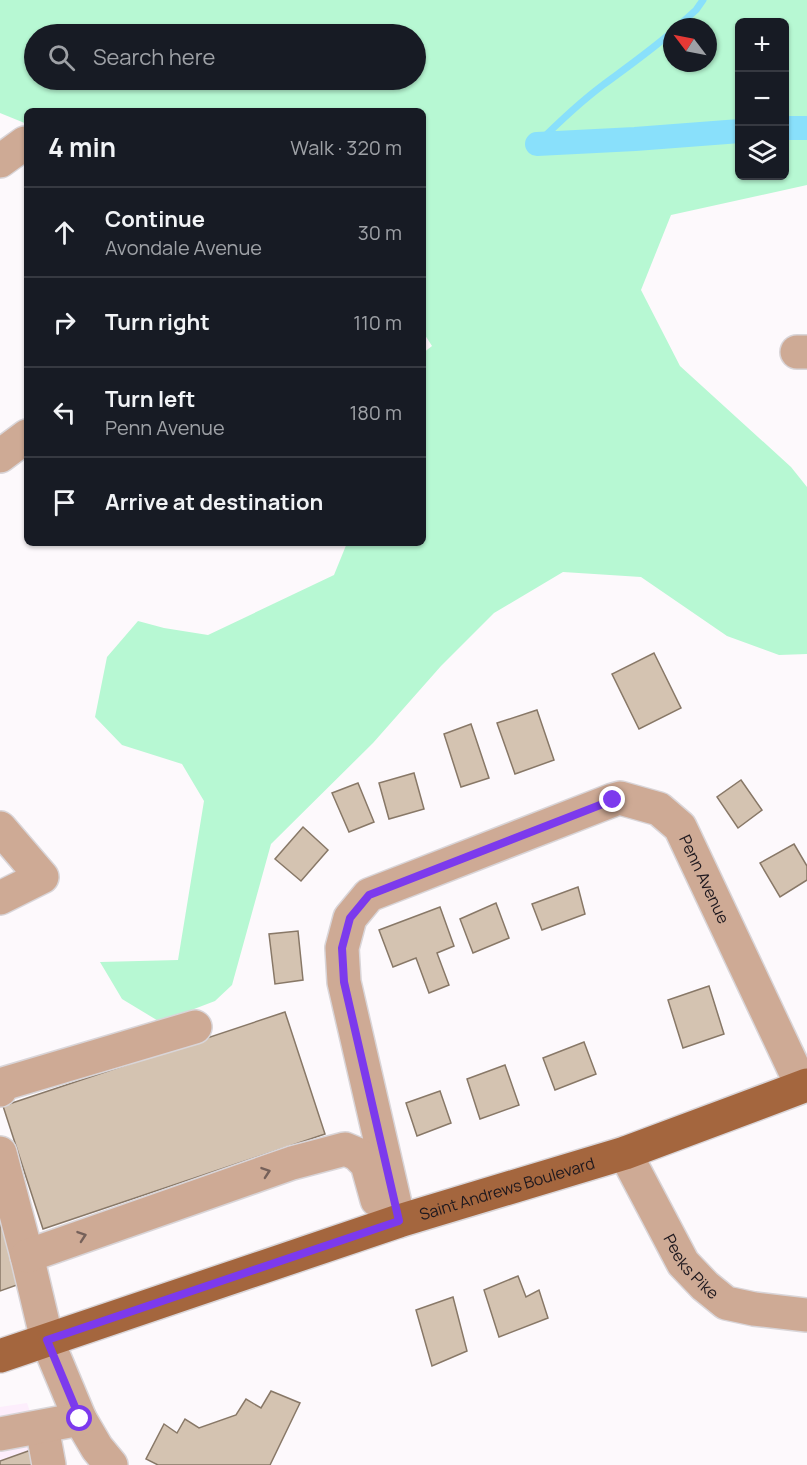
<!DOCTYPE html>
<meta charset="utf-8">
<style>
body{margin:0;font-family:Manrope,sans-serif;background:#20242c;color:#f1f3f6}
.controls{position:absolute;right:18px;top:18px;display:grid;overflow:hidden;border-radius:9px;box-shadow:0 2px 4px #0004}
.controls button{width:54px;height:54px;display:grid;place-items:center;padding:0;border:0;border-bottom:2px solid #363941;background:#171b24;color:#f1f3f6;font:30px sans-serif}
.compass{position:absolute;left:663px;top:18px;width:54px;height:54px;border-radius:50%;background:#171b24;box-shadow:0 2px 4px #0004;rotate:302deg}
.stop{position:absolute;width:18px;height:18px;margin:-14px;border:4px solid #7c3aed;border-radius:50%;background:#fff}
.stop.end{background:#7c3aed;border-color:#fff;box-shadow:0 2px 6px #0008}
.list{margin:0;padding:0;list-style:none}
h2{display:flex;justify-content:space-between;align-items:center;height:78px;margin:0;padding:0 24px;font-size:26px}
h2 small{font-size:20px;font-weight:400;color:#9ea1a6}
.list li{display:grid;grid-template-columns:39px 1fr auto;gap:18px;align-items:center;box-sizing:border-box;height:90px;padding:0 24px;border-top:2px solid #363941}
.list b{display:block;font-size:22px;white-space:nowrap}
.list p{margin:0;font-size:20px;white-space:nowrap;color:#9ea1a6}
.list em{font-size:20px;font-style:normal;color:#9ea1a6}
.icon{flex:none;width:33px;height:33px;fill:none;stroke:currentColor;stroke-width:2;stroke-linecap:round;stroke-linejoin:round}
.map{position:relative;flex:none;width:807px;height:1465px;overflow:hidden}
.search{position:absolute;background:#171b24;box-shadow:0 2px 4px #0004;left:24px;top:24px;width:402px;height:66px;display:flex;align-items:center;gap:15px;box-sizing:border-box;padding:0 21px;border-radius:33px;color:#9ea1a6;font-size:22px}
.panel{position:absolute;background:#171b24;box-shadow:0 2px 4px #0004;left:24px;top:108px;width:402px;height:438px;border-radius:9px}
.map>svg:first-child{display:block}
.built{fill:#fdeefc}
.green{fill:#b7f8d3;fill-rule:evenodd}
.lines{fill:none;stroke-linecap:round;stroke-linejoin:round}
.stream{stroke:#89e0fb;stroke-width:7}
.canal{stroke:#89e0fb;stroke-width:24}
.building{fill:#d4c3b1;stroke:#887867;stroke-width:1.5}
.minor-casing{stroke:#d9d5d8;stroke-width:36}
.major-casing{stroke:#d9d5d8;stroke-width:36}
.minor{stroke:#ceaa95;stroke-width:33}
.major{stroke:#a4663e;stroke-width:33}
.oneway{stroke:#76615a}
.route{stroke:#7c3aed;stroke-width:8}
.labels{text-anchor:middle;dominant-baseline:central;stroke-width:5;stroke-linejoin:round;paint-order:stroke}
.street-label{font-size:16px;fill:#1e181e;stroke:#fdf9fc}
</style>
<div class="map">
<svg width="807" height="1465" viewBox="0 0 807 1465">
<rect width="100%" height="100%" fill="#fdf9fc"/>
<!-- built -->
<polygon class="built" points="27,1403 49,1465 0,1465 0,1407"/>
<!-- green -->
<path class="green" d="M0,0h807v185l-136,30 -30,75 39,76 111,101 16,20v167l-28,1 -52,-19 -86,-59 -78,-5 -69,41 -53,53 -68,77 -102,101 -39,141 -17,16 -55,21 -38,-23 -22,-37 78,-2 26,-159 -22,-37 -60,-19 -27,-28 12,-60 31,-36 26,7 44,7 126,-60 13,-32h76v-190l9,-7 -9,-14v-221h-396v13l-27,-11zM740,22h44v154h-44zM672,27h36v36h-36zM34,34h382v46h-382z"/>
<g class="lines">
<!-- stream -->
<g class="stream">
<polyline points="677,27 696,10 703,0"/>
<path d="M537,144c21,-21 42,-41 66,-59 23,-17 47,-34 69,-53"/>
</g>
<!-- canal -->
<g class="canal">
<polyline points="784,128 807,128"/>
<polyline points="537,144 635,139 740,131"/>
</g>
</g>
<!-- building -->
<g class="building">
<polygon points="654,653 681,708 639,729 612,674"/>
<polygon points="537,710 554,760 515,774 497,723"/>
<polygon points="471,724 489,778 461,787 444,734"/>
<polygon points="414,773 424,809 389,819 379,783"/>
<polygon points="741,780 762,810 738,828 717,797"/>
<polygon points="358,783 374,822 349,832 332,793"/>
<polygon points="303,827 328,850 301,881 275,859"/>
<polygon points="794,844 807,866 807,880 780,897 760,863"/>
<polygon points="578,887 585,914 542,930 532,904"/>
<polygon points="496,903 509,938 473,953 460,919"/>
<polygon points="440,907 454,946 437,953 449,985 429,993 416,958 393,967 379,930"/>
<polygon points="298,931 303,980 275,984 269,934"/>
<polygon points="709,986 724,1034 683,1048 668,1000"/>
<polygon points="285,1012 325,1134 43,1229 3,1106"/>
<polygon points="584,1042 596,1074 555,1090 543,1058"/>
<polygon points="505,1065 519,1105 480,1119 467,1079"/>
<polygon points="440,1091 451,1123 417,1136 406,1103"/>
<polygon points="0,1201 28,1281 0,1291"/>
<polygon points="518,1276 526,1297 539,1290 548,1318 499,1337 484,1290"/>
<polygon points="453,1297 467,1351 432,1366 416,1310"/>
<polygon points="271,1391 300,1403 270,1465 158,1465 146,1459 164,1424 177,1433 185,1419 199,1428 236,1415 246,1399 261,1408"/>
<polygon points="31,1450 36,1465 0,1465 0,1461"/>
</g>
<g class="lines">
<defs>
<g id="minor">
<polyline points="0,161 25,143"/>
<polyline points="797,352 807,352"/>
<polyline points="0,456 27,436"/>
<polyline points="0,828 42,877 0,898"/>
<polyline points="0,1090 3,1084 195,1027"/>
<polyline points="0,1153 27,1256 47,1340 80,1419 97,1448 111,1465"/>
<path id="s1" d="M625,1153l58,110 22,23 21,17 28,6 53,6"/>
<path id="s2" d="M399,1221l-55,-239 -2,-34 8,-30 19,-23 244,-95 7,-2 39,11 21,18 122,259"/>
<polyline points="27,1256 292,1163 345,1149 357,1154 367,1164 377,1200"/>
<polyline points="42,1427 49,1465"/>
<polyline points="0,1434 80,1419"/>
</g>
<g id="major">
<path id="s3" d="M0,1356l399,-135 226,-68 182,-68"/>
</g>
</defs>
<!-- minor casing -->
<use href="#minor" class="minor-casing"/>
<!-- major casing -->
<use href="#major" class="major-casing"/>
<!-- minor -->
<use href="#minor" class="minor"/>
<!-- major -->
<use href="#major" class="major"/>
</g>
<!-- one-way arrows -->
<defs><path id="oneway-chevron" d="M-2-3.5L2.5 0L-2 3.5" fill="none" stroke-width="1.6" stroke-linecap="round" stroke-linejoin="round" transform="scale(1.5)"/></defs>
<g class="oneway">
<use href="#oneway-chevron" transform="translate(266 1172) rotate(-19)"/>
<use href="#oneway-chevron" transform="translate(82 1236) rotate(-19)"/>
</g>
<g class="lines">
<!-- route -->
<polyline class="route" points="80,1419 47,1340 399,1221 344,982 342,948 350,918 369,895 613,800"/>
</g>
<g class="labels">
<!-- street labels -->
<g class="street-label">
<text stroke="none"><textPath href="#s2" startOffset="735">Penn Avenue</textPath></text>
<text stroke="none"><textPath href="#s3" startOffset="534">Saint Andrews Boulevard</textPath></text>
<text stroke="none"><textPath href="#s1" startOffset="132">Peeks Pike</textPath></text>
</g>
</g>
</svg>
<div class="controls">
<button>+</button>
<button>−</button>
<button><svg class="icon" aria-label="layers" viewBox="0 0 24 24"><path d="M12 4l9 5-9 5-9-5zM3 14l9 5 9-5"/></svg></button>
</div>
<svg class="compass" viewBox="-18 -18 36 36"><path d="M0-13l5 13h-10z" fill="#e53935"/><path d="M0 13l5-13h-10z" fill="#9ea1a6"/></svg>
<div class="stop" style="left:80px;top:1419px"></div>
<div class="stop end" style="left:613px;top:800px"></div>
<div class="search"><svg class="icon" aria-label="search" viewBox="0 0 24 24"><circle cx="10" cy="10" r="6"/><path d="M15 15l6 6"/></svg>Search here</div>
<section class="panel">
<h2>4 min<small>Walk · 320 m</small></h2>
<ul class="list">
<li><svg class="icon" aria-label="ahead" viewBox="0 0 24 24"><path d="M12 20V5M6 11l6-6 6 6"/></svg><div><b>Continue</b><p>Avondale Avenue</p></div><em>30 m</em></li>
<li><svg class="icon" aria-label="right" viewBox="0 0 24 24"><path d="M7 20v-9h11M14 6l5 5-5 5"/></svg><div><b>Turn right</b></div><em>110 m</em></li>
<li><svg class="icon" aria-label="left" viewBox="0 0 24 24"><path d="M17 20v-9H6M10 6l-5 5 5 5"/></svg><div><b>Turn left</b><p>Penn Avenue</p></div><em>180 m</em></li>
<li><svg class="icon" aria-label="arrive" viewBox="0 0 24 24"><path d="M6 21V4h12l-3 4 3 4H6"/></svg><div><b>Arrive at destination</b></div></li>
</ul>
</section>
</div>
